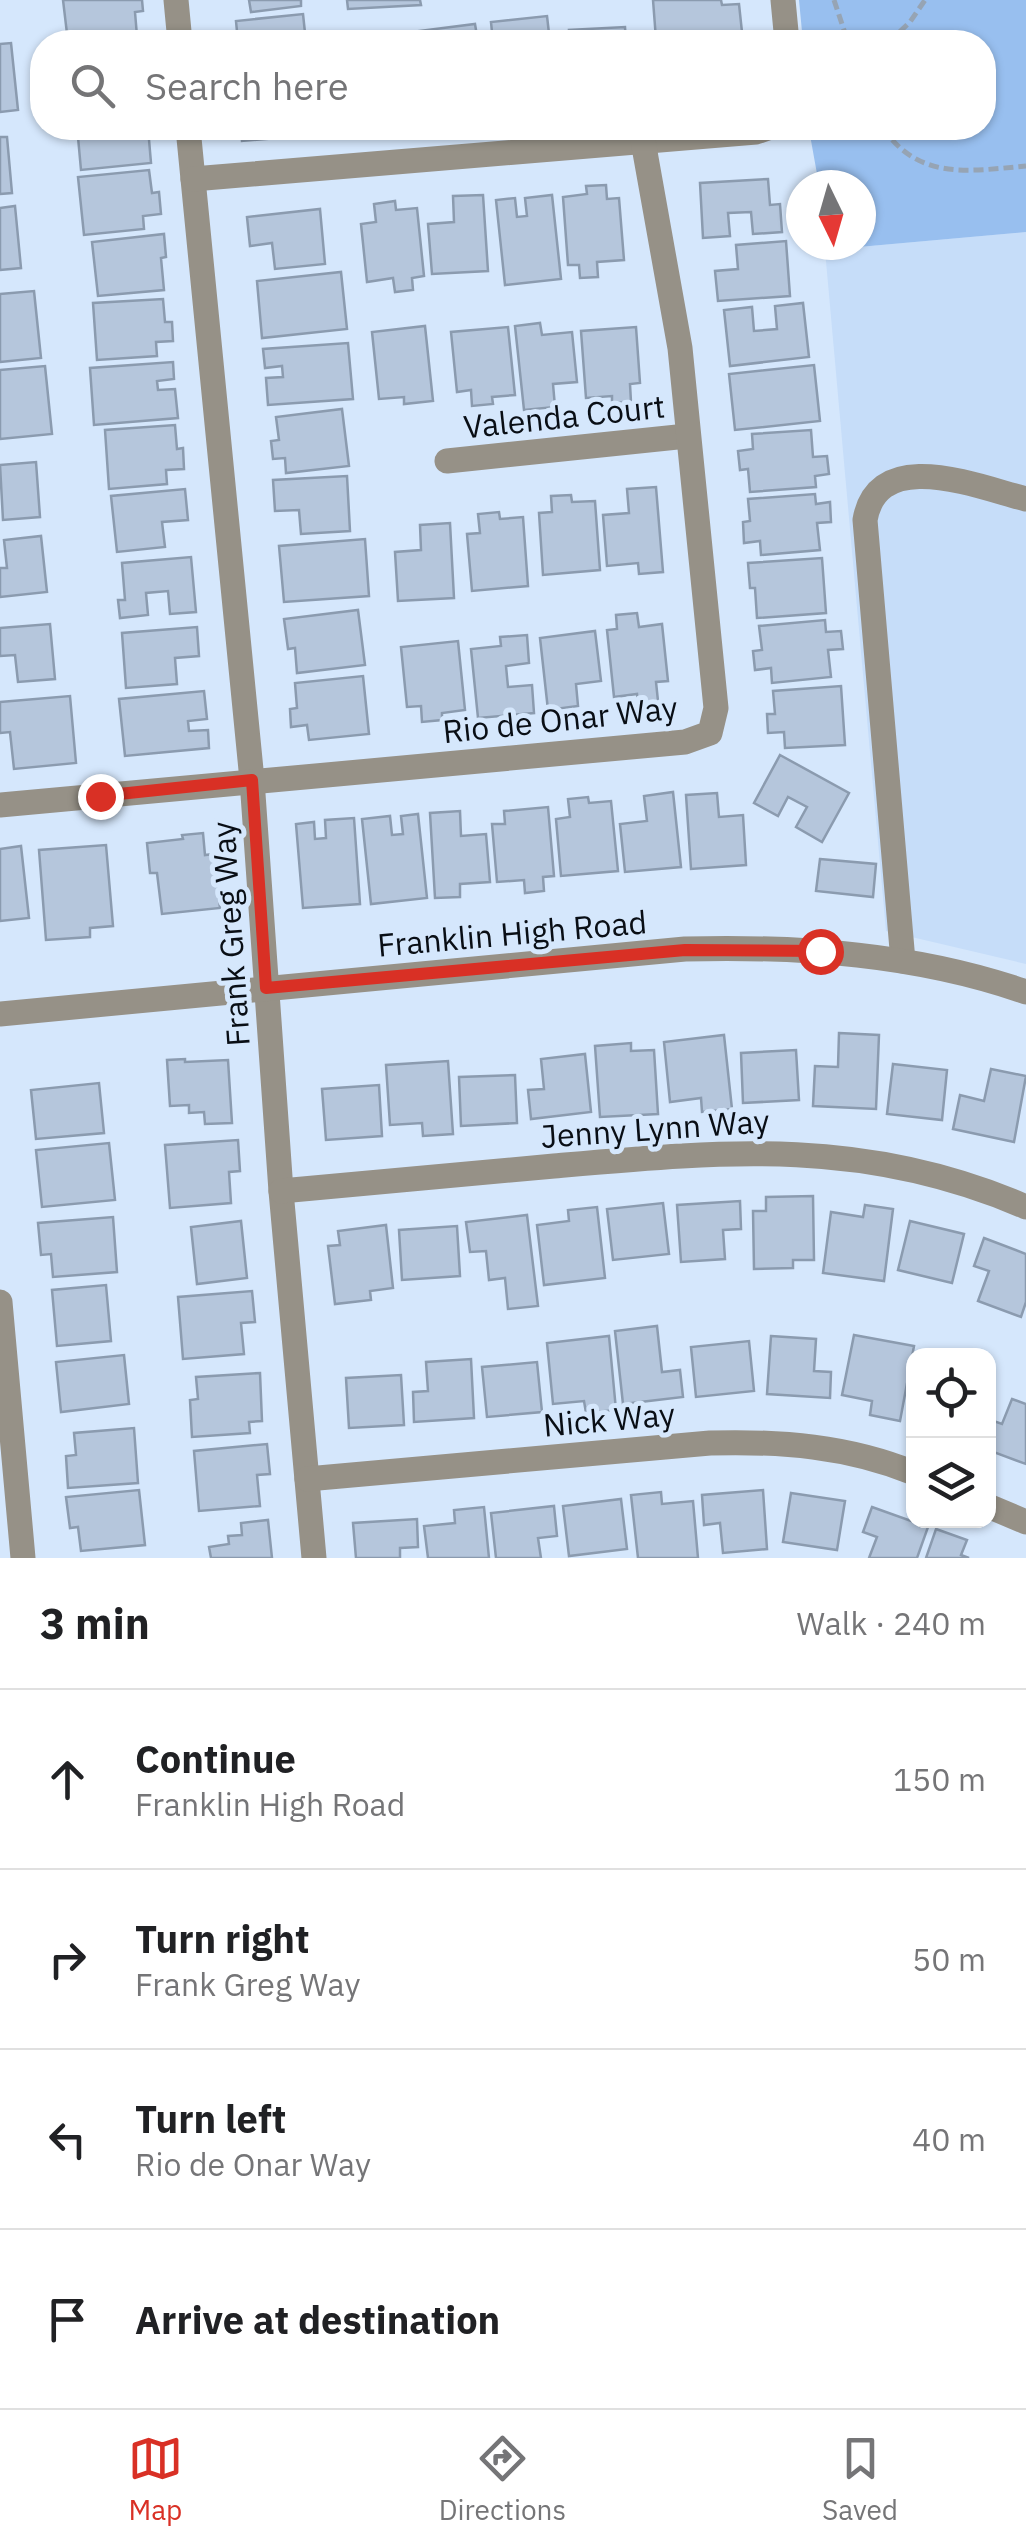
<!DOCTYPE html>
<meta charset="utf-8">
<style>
body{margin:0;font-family:"IBM Plex Sans",sans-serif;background:#f6f6f6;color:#202124}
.controls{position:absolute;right:30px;bottom:30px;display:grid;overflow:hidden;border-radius:20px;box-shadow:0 2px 8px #0004}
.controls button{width:90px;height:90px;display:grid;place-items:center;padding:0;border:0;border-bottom:2px solid #e0e0e0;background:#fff;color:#202124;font:50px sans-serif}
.compass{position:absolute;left:786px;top:170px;width:90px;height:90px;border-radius:50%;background:#fff;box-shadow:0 2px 8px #0004;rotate:175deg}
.stop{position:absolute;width:30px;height:30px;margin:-22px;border:8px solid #d93025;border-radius:50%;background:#fff}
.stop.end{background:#d93025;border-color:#fff;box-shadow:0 2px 10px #0008}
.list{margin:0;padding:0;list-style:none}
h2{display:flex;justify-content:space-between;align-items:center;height:130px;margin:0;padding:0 40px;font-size:42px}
h2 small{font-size:32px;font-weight:400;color:#757577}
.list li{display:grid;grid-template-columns:65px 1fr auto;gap:30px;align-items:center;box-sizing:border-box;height:180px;padding:0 40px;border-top:2px solid #e0e0e0}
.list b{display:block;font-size:38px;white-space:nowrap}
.list p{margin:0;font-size:32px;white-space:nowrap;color:#757577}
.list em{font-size:32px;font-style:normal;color:#757577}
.icon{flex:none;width:55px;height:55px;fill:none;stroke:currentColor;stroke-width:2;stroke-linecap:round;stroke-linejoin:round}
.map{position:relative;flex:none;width:1026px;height:1558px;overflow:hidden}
.search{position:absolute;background:#fff;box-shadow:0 2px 8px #0004;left:30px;right:30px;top:30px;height:110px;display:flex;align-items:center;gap:25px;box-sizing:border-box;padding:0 35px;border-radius:40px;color:#757577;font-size:38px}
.sheet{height:850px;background:#fff}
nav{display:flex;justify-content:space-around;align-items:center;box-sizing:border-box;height:140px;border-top:2px solid #e0e0e0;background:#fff;font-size:28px;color:#757577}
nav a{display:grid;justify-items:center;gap:5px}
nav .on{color:#d93025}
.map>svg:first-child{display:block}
.built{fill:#c6ddf9}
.green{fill:#98bfef}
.building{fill:#b5c6dc;stroke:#8b9baf;stroke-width:2.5}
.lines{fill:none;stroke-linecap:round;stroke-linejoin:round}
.path{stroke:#96a4b4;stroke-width:5;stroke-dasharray:10 5;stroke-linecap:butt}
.minor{stroke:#969187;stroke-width:25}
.route{stroke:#d93025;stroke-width:12}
.labels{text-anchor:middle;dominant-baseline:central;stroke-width:10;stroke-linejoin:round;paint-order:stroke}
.street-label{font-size:32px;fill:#090e15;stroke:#d5e7fc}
</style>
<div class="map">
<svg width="1026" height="1558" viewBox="0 0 1026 1558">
<rect width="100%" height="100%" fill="#d5e7fc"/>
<!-- built -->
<polygon class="built" points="1026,232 1026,964 886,931 825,250"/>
<!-- green -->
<polygon class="green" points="799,0 1026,0 1026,232 825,250 825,245 861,245 861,185 819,185 810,135 815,128 984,128 984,42 803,42"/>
<!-- building -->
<g class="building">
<polygon points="63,0 142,0 143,11 135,12 137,36 68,42"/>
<polygon points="249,0 301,0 301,6 251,12"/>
<polygon points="347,0 420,0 421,5 348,9"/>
<polygon points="653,0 721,0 722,5 739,4 742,32 656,39"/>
<polygon points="303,14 306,42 238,42 236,21"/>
<polygon points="547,16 550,42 493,42 491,22"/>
<polygon points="475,24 478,42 421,42 419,31"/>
<polygon points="625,27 626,42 570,42 569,30"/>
<polygon points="11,43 18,110 0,112 0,44"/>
<polygon points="93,128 148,128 151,163 81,170 78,137 94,135"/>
<polygon points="241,128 299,128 300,136 242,141"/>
<polygon points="0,137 7,137 12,193 0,194"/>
<polygon points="149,170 152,193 159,192 161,214 143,216 144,229 84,235 78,177"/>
<polygon points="768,179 770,205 780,204 782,232 753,234 751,212 728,213 730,236 703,238 700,183"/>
<polygon points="606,185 607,199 619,198 624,260 597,262 598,277 580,278 579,265 568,265 563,197 587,194 586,186"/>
<polygon points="483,195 488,271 432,274 428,224 454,222 453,196"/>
<polygon points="552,195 561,279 505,285 496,200 515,198 517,217 527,216 525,198"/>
<polygon points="395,201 396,210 417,208 424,276 412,278 413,290 395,292 393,278 367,282 361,224 376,222 374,204"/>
<polygon points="15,206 21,268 0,270 0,208"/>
<polygon points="320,209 325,264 275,269 272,243 250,246 247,217"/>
<polygon points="164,234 166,257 161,258 164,290 98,296 92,242"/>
<polygon points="786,241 790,296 718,301 715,271 738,269 736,245"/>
<polygon points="341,272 347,329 262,338 257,281"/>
<polygon points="34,291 41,358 0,362 0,294"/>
<polygon points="163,299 165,322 172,322 173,341 156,342 157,356 97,360 93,303"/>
<polygon points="803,303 809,357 730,366 724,310 752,307 754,331 777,329 775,306"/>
<polygon points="540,323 542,335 572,332 577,382 553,384 555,407 524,410 515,326"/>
<polygon points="425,326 433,401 404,404 404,397 379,399 372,332"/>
<polygon points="508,327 515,395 492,397 493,404 472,406 471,390 457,392 451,332"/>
<polygon points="636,327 640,383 630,384 631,402 612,403 612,396 586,398 581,331"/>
<polygon points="348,343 353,399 268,405 266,378 283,377 282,366 265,368 263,349"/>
<polygon points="173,362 174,379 157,381 158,390 175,389 178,418 94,425 90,368"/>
<polygon points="814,365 820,421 735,430 729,374"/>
<polygon points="45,366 52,434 0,439 0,370"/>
<polygon points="342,409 349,466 286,473 285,458 273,459 271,441 279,440 276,417"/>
<polygon points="175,425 177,449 183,448 184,469 166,470 167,484 109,489 105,430"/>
<polygon points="811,430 813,457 827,456 829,474 815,476 816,487 750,492 748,469 740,470 738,451 753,449 752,434"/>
<polygon points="36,462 40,517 3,520 0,465"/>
<polygon points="347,476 350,531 301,534 299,510 275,511 273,480"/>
<polygon points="656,487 663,572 639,574 638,563 607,566 603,515 629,513 627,489"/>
<polygon points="185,489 188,520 162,522 165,547 117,552 111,496"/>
<polygon points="815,494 816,504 830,502 831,522 817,523 820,550 761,555 760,541 744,543 743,522 750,521 748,499"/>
<polygon points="571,495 572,502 595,501 600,570 543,575 539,513 552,512 551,496"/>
<polygon points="499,512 500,519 523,517 528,586 472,591 467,534 480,533 478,514"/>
<polygon points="450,523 454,598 398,601 395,552 421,550 420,525"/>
<polygon points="41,536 47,592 0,597 0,568 7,568 4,540"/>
<polygon points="365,539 369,596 284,602 279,546"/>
<polygon points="191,557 196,612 170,614 168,591 146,593 148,615 120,618 118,600 125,600 122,563"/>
<polygon points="822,558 826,613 757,618 755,588 750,588 748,563"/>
<polygon points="358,610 365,665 297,673 295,648 288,649 284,619"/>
<polygon points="637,613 639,627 662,624 668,681 656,682 658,701 638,703 637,694 614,697 607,630 617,629 616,615"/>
<polygon points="825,620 826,632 841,631 843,649 828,650 831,677 772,683 771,668 755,670 753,651 762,650 759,626"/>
<polygon points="50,624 55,679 18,682 15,655 0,656 0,628"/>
<polygon points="197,627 199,656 175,658 177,684 126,688 122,633"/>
<polygon points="595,631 601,681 576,684 578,706 548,710 540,638"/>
<polygon points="527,635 529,663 506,666 508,687 532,685 534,713 478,718 471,649 501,646 500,637"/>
<polygon points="458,641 465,710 442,713 442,720 422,722 421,706 407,707 401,647"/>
<polygon points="363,676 369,734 309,740 307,725 291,727 290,709 297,708 295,683"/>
<polygon points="841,686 845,745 785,748 784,732 768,733 767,714 775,714 773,691"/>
<polygon points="204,691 207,719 188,721 189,731 208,730 209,748 125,756 119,699"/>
<polygon points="70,696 76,763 14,769 10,732 0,733 0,702"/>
<polygon points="780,755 849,793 822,842 796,827 807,807 788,797 778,816 754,803"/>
<polygon points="673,792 681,867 625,872 620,824 647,821 644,796"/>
<polygon points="717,793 719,817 743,815 746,865 691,869 686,795"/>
<polygon points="588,797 589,803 611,801 618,871 561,876 556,819 570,817 568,799"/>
<polygon points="548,807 554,876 543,877 544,891 525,893 524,880 497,882 492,824 505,824 504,811"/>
<polygon points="460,811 461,836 486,834 490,882 460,884 460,897 435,898 430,813"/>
<polygon points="418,814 427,898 371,904 362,819 390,816 392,835 403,834 401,816"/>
<polygon points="354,818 360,904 303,908 296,824 314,822 315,839 326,838 325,820"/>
<polygon points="203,833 205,855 214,854 220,908 162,914 157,873 150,873 147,843 183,839 182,835"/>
<polygon points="106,845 113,926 90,928 90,937 46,940 39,850"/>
<polygon points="21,846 29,918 0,921 0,849"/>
<polygon points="820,859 876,864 873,897 816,891"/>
<polygon points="839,1033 879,1035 876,1109 813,1106 815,1066 838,1067"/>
<polygon points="724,1035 732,1109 702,1112 701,1098 670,1102 664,1042"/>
<polygon points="631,1043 631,1051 654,1050 658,1114 600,1117 595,1046"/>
<polygon points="796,1050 799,1100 743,1103 741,1053"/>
<polygon points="585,1054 591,1112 531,1119 528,1090 544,1089 541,1059"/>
<polygon points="185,1059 185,1062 228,1060 232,1123 205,1124 204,1112 189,1113 189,1105 170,1106 167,1060"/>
<polygon points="448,1061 453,1134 423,1136 422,1123 390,1125 386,1065"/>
<polygon points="893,1064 947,1070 942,1120 887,1114"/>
<polygon points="991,1069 1026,1076 1014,1142 953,1129 960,1095 984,1101"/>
<polygon points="515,1075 517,1123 461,1126 459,1077"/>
<polygon points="99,1083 104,1133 36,1139 31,1090"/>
<polygon points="379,1085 382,1136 326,1140 322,1089"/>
<polygon points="238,1140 240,1171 229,1172 231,1203 170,1208 165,1145"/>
<polygon points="109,1143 115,1200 42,1207 36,1150"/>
<polygon points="813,1196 814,1260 793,1260 793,1268 754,1269 753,1211 766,1211 766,1197"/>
<polygon points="740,1201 741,1229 723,1230 725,1259 681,1262 677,1205"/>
<polygon points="663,1203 669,1254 613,1260 607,1209"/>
<polygon points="865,1205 893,1209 884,1281 823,1273 831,1212 863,1217"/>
<polygon points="597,1207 605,1278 544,1285 537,1225 569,1221 568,1210"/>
<polygon points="527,1215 538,1306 508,1309 505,1278 489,1280 486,1251 470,1252 466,1222"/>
<polygon points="113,1217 117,1272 53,1277 51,1254 41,1255 38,1223"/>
<polygon points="241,1221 247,1278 197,1284 191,1227"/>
<polygon points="910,1221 964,1234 952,1283 898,1270"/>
<polygon points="386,1225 393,1288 370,1291 371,1300 335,1304 328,1246 340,1245 338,1231"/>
<polygon points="457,1226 460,1276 402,1280 399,1230"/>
<polygon points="984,1238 1026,1254 1026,1302 1021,1317 978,1301 989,1271 974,1266"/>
<polygon points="106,1285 111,1341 57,1346 52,1290"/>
<polygon points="252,1291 255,1322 241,1323 244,1354 183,1359 178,1297"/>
<polygon points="657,1326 662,1372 680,1370 683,1397 623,1404 615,1331"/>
<polygon points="854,1335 914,1346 900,1421 870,1415 872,1401 842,1395"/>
<polygon points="609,1336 616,1410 586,1413 584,1401 553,1404 547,1343"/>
<polygon points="771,1336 816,1339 814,1371 831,1372 830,1398 767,1394"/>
<polygon points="749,1341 754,1391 696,1397 691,1347"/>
<polygon points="124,1355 129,1404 61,1412 56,1362"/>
<polygon points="471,1359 474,1418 414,1422 413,1392 428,1391 426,1362"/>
<polygon points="537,1362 542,1412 487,1417 482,1367"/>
<polygon points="260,1373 262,1421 249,1422 250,1433 192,1437 190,1400 198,1399 196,1377"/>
<polygon points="401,1375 404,1425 349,1428 346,1378"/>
<polygon points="1012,1399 1026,1404 1026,1464 988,1450 988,1419 1002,1424"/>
<polygon points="134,1428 138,1483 68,1488 66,1456 76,1455 74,1433"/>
<polygon points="267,1444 270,1474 257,1475 260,1506 199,1511 194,1451"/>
<polygon points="139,1490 145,1545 81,1551 78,1527 70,1528 66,1497"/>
<polygon points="763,1490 767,1549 723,1553 720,1523 704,1525 702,1495"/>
<polygon points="661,1492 662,1504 693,1501 698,1558 638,1558 631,1495"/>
<polygon points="791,1493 845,1501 837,1550 783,1542"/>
<polygon points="621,1499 627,1549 569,1556 563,1506"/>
<polygon points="554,1506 557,1536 538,1538 541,1558 496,1558 491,1513"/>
<polygon points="484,1507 489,1558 428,1558 424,1526 455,1523 454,1510"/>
<polygon points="872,1507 928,1527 917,1558 869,1558 877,1537 863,1532"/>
<polygon points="417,1519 418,1547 400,1548 400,1558 356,1558 353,1523"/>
<polygon points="268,1520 272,1558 211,1558 209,1547 229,1544 228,1536 242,1535 241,1523"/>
<polygon points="936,1529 967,1540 961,1555 969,1558 926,1558"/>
</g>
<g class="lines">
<!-- path -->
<g class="path">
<polyline points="834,0 848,42"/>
<polyline points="889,42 910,22 925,0"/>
<path d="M883,128c36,53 86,43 143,38"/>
</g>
<!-- minor -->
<g class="minor">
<polyline points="176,0 180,42"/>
<polyline points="783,0 787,42"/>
<polyline points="188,128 252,780 281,1191 314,1558"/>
<polyline points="193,179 756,132 768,128"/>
<polyline points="447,461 687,436"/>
<polyline points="0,805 685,742 710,733 716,708 680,348 643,141"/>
<path d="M903,961l-38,-441c13,-75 113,-33 161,-21"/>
<path d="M0,1014l685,-65c115,-3 232,5 341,43"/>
<path d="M281,1191c91,-9 182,-17 273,-25 169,-15 311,-29 472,41"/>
<polyline points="0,1302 23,1558"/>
<path d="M307,1479l403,-36c70,-2 138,3 204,30"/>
<polyline points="988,1506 1026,1522"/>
</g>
</g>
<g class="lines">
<!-- route -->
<polyline class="route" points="100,796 252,780 266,988 685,950 820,951"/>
</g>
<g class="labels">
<!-- street labels -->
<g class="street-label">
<text transform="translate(564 416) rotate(-6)">Valenda Court</text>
<text transform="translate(560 719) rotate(-6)">Rio de Onar Way</text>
<text transform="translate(512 933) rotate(-5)">Franklin High Road</text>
<text transform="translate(230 934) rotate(-94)">Frank Greg Way</text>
<text transform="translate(655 1128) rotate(-4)">Jenny Lynn Way</text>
<text transform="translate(609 1419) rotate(-5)">Nick Way</text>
</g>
</g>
</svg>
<div class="controls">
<button><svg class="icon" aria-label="locate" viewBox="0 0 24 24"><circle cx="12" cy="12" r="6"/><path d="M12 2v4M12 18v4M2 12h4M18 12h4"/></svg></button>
<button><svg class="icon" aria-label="layers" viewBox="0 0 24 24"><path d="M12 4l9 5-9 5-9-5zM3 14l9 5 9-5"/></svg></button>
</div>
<svg class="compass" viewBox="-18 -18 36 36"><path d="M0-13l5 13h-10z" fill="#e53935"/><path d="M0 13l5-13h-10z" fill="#757577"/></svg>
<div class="stop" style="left:820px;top:951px"></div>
<div class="stop end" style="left:100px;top:796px"></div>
<div class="search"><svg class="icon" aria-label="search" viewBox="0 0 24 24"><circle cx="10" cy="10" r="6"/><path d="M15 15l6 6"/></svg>Search here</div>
</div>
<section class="sheet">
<h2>3 min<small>Walk · 240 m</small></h2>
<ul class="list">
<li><svg class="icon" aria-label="ahead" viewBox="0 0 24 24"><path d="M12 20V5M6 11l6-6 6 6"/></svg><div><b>Continue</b><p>Franklin High Road</p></div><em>150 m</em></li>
<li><svg class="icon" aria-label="right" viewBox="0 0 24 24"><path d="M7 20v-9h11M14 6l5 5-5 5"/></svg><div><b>Turn right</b><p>Frank Greg Way</p></div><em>50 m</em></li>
<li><svg class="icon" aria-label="left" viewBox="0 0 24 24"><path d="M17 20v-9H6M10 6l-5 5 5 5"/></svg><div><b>Turn left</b><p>Rio de Onar Way</p></div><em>40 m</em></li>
<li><svg class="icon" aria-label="arrive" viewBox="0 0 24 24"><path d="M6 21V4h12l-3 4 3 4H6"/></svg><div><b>Arrive at destination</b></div></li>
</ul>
</section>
<nav>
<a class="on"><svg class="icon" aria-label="map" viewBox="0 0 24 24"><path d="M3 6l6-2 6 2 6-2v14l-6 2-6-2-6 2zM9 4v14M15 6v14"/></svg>Map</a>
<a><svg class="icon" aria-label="directions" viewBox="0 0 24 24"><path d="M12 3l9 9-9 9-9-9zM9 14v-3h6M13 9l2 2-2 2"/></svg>Directions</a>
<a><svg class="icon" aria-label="saved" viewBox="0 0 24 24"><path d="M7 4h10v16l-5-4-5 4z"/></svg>Saved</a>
</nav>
